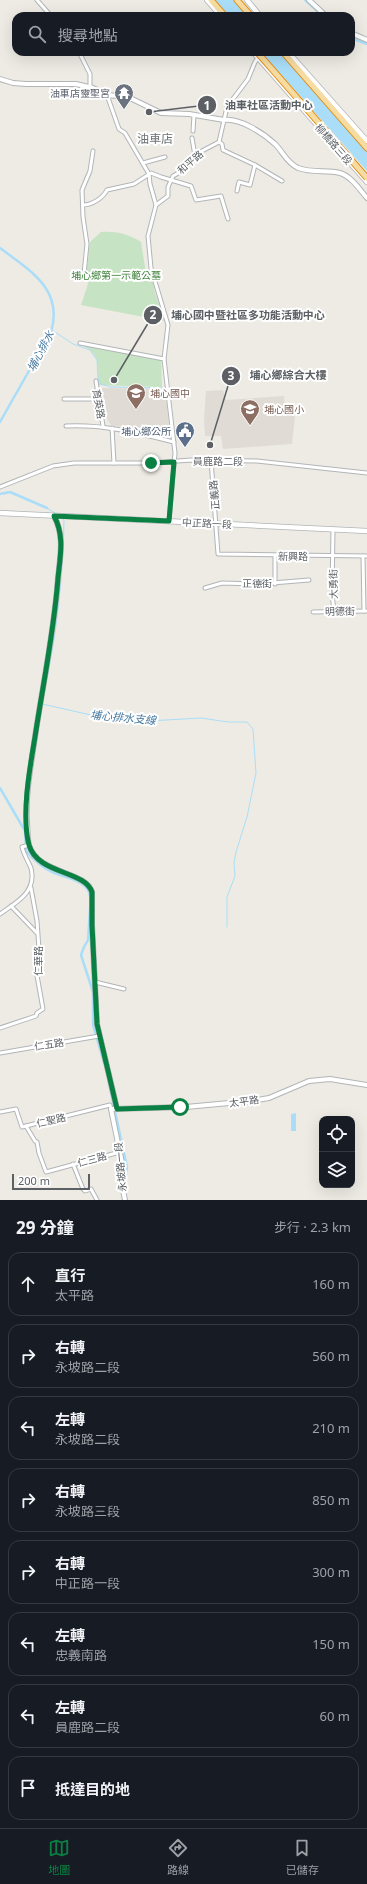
<!DOCTYPE html>
<html lang="zh-TW">
<meta charset="utf-8">
<style>
body{margin:0;font-family:"Noto Sans","Noto Sans TC",sans-serif;background:#20242c;color:#f1f3f6}
.controls{position:absolute;right:12px;bottom:12px;display:grid;overflow:hidden;border-radius:8px;box-shadow:0 4px 16px #0002}
.controls button{width:36px;height:36px;display:grid;place-items:center;padding:0;border:0;border-bottom:1px solid #363941;background:#171b24;color:#f1f3f6;font:20px sans-serif}
.scale{position:absolute;left:12px;bottom:10px;width:78px;box-sizing:border-box;padding-left:4px;border:2px solid #5c6064;border-top:0;font-size:11px;line-height:14px;white-space:nowrap;color:#5c6064;-webkit-text-stroke:3px #fff;paint-order:stroke}
.stop{position:absolute;width:12px;height:12px;margin:-9px;border:3px solid #0b8043;border-radius:50%;background:#fff}
.stop.end{background:#0b8043;border-color:#fff;box-shadow:0 1px 4px #0008}
.list{margin:0;padding:0;list-style:none}
h2{display:flex;justify-content:space-between;align-items:center;height:52px;margin:0;padding:0 16px;font-size:17px}
h2 small{font-size:13px;font-weight:400;color:#9ea1a6}
.list li{display:grid;grid-template-columns:26px 1fr auto;gap:12px;align-items:center;box-sizing:border-box;height:64px;margin:0 8px 8px;padding:0 8px;border:1px solid #363941;border-radius:12px}
.list b{display:block;font-size:15px;white-space:nowrap}
.list p{margin:0;font-size:13px;white-space:nowrap;color:#9ea1a6}
.list em{font-size:13px;font-style:normal;color:#9ea1a6}
.icon{flex:none;width:22px;height:22px;fill:none;stroke:currentColor;stroke-width:2;stroke-linecap:round;stroke-linejoin:round}
.map{position:relative;flex:none;width:367px;height:1200px;overflow:hidden}
.search{position:absolute;background:#171b24;box-shadow:0 4px 16px #0002;left:12px;right:12px;top:12px;height:44px;display:flex;align-items:center;gap:10px;box-sizing:border-box;padding:0 14px;border-radius:12px;color:#9ea1a6;font-size:15px}
.sheet{height:628px;background:#171b24}
nav{display:flex;justify-content:space-around;align-items:center;box-sizing:border-box;height:56px;border-top:1px solid #363941;background:#171b24;font-size:11px;color:#9ea1a6}
nav a{display:grid;justify-items:center;gap:2px}
nav .on{color:#0b8043}
.map>svg:first-child{display:block}
.education{fill:#e0dcd5}
.green{fill:#c6e3c3}
.water{fill:#aadef8}
.lines{fill:none;stroke-linecap:round;stroke-linejoin:round}
.stream{stroke:#aadef8;stroke-width:1}
.canal{stroke:#aadef8;stroke-width:2.5}
.minor-casing{stroke:#b2b5b8;stroke-width:5}
.tertiary-casing{stroke:#b2b5b8;stroke-width:6}
.secondary-casing{stroke:#b1b4b8;stroke-width:6}
.trunk-casing{stroke:#e08b12;stroke-width:7}
.minor{stroke:#fff;stroke-width:3}
.tertiary{stroke:#fff;stroke-width:4}
.secondary{stroke:#fff;stroke-width:4.5}
.trunk{stroke:#f7dca1;stroke-width:5}
.trunk-bridge-casing{stroke:#e08b12;stroke-width:7;stroke-linecap:butt}
.trunk-bridge{stroke:#f7dca1;stroke-width:5}
.route{stroke:#0b8043;stroke-width:5}
.labels{text-anchor:middle;dominant-baseline:central;stroke-width:4;stroke-linejoin:round;paint-order:stroke}
.worship-label{font-size:10px;fill:#5b616d;stroke:#fff;text-anchor:end}
.street-label{font-size:10px;fill:#5c6064;stroke:#fff}
.park-label{font-size:10px;fill:#40833c;stroke:#fff}
.education-label{font-size:10px;fill:#785e54;stroke:#fff;text-anchor:start}
.service-label{font-size:10px;fill:#4e5e75;stroke:#fff;text-anchor:end}
.water-label{font-size:11px;font-style:italic;fill:#457aa1;stroke:#fff}
.quarter-label{font-size:12px;fill:#6d7275;stroke:#fff}
.leader{fill:none;stroke:#5c6064;stroke-width:1.5}
.callout-dot{fill:#5c6064;stroke:#fff;stroke-width:1.5}
.mark-label{font-size:12px;text-anchor:middle;font-weight:bold;fill:#fff}
.callout-label{font-size:11px;text-anchor:middle;font-weight:bold;fill:#5c6064;stroke:#fff;stroke-width:4;stroke-linejoin:round;paint-order:stroke}
</style>
<div class="map">
<svg width="367" height="1200" viewBox="0 0 367 1200">
<rect width="100%" height="100%" fill="#edebe4"/>
<!-- education -->
<g class="education">
<polygon points="101,388 163,389 167,406 170,437 111,425 105,416"/>
<polygon points="223,390 226,400 284,396 285,406 296,407 292,444 223,449 221,436 205,436 204,419 206,391"/>
</g>
<!-- green -->
<g class="green">
<path d="M101,232c14,-1 28,2 40,10l5,31 6,4 3,16 10,28 -84,-16 7,-21 -2,-7 4,-35z"/>
<path d="M82,345l79,15 1,27 -64,-2c0,-20 4,-29 -16,-40z"/>
</g>
<!-- water -->
<g class="water">
<polygon points="215,0 233,0 248,16 230,16"/>
<polygon points="261,52 280,52 357,139 367,151 367,171"/>
<polygon points="296,1113 296,1131 291,1131 291,1114"/>
</g>
<g class="lines">
<!-- stream -->
<g class="stream">
<polyline points="52,330 73,344 90,350 97,360 98,379 101,384 110,387 163,388"/>
<polyline points="47,508 55,513"/>
<path d="M45,688c12,-55 18,-112 19,-168l-3,-2"/>
<polyline points="42,704 91,715 148,721 201,718 228,722 247,722 253,729 256,773 247,817 236,852 234,863 235,876 227,897 227,927"/>
</g>
<!-- canal -->
<g class="canal">
<polyline points="305,0 323,16"/>
<polyline points="351,38 367,44"/>
<path d="M0,248c29,22 64,41 51,84l-51,90"/>
<polyline points="0,494 10,492 47,508"/>
<path d="M0,788l25,43 1,20c7,8 14,15 24,20 12,7 38,8 40,25"/>
<polyline points="90,909 88,940 84,947 81,955 93,992 93,1025 104,1063"/>
<polyline points="108,1079 127,1167 124,1186"/>
</g>
<defs>
<g id="minor">
<polyline points="37,0 51,16"/>
<polyline points="79,52 90,74 90,87"/>
<polyline points="107,95 119,129 125,133 149,174 150,184 156,205 148,236 151,268 168,325 164,359 175,453 169,521"/>
<polyline points="193,131 194,115"/>
<polyline points="192,138 195,156"/>
<polyline points="219,142 222,144 223,150 255,165 282,181"/>
<polyline points="143,163 165,157"/>
<polyline points="237,191 239,182 250,185 255,165"/>
<path d="M83,205c9,0 20,-7 24,-15l27,-6 17,-11 10,4 30,9 5,14 25,-4 7,23"/>
<polyline points="156,205 168,196 168,187 173,176 182,171 200,152 219,142 227,107 248,79 255,62 262,53"/>
<polyline points="84,274 87,244 83,217 82,190 90,171 93,151"/>
<polyline points="80,343 164,359"/>
<polyline points="96,381 103,426"/>
<polyline points="64,399 98,399"/>
<path d="M66,426c38,-2 71,7 108,16"/>
<polyline points="112,428 114,463"/>
<polyline points="211,460 218,554 367,556"/>
<polyline points="0,487 53,466 74,463 151,463 191,460 257,461 367,473"/>
<polyline points="333,529 332,594 334,611"/>
<polyline points="363,556 364,611"/>
<polyline points="275,584 275,556"/>
<polyline points="205,588 222,583 260,584 309,580"/>
<polyline points="313,612 367,611"/>
<polyline points="11,906 37,933"/>
<path d="M0,914c17,-12 37,-22 31,-46 -3,-7 -7,-13 -9,-21l7,-2"/>
<polyline points="95,982 124,989"/>
<polyline points="0,1028 36,1016 37,1013 43,1009 36,970 40,963 37,921 31,888"/>
<polyline points="0,1053 99,1036"/>
<polyline points="0,1112 16,1109 22,1127 110,1105 111,1109"/>
<polyline points="26,1126 35,1141 37,1142 39,1153 46,1172 120,1152"/>
<polyline points="73,1164 83,1189 85,1191 91,1189 97,1200"/>
</g>
<g id="tertiary">
<polyline points="309,0 326,16"/>
<polyline points="351,33 367,40"/>
<path d="M0,79l13,4 13,1h50l17,4 14,7 21,2 33,16 28,1 35,6c16,-2 39,13 51,24 8,8 12,19 23,24 14,5 28,2 42,5 11,3 20,17 27,25"/>
<path d="M54,516c11,20 6,41 4,62 -4,54 -15,106 -23,159 -4,29 -10,57 -8,87 1,7 0,14 2,21 9,30 56,25 63,47v33l5,99 20,85"/>
<polyline points="125,1200 121,1180 122,1163 111,1109 186,1107 251,1101 269,1098 309,1081 330,1079 367,1085"/>
</g>
<g id="secondary">
<polyline points="207,0 221,16"/>
<polyline points="247,0 260,16"/>
<polyline points="253,52 367,182"/>
<polyline points="288,52 367,141"/>
<polyline points="0,513 367,531"/>
</g>
<g id="trunk">
<polyline points="211,0 225,16"/>
<polyline points="237,0 251,16"/>
<polyline points="283,52 367,148"/>
</g>
</defs>
<!-- minor casing -->
<use href="#minor" class="minor-casing"/>
<!-- tertiary casing -->
<use href="#tertiary" class="tertiary-casing"/>
<!-- secondary casing -->
<use href="#secondary" class="secondary-casing"/>
<!-- trunk casing -->
<use href="#trunk" class="trunk-casing"/>
<!-- minor -->
<use href="#minor" class="minor"/>
<!-- tertiary -->
<use href="#tertiary" class="tertiary"/>
<!-- secondary -->
<use href="#secondary" class="secondary"/>
<!-- trunk -->
<use href="#trunk" class="trunk"/>
<defs>
<polyline id="trunk-bridge" points="257,52 367,178"/>
</defs>
<!-- trunk-bridge casing -->
<use href="#trunk-bridge" class="trunk-bridge-casing"/>
<!-- trunk-bridge -->
<use href="#trunk-bridge" class="trunk-bridge"/>
</g>
<g class="lines">
<!-- route -->
<path class="route" d="M151,463l23,-1 -5,59 -115,-5c11,20 6,41 4,62 -4,54 -15,106 -23,159 -5,30 -14,78 -6,108 9,30 56,25 63,47v33l5,99 20,85 63,-2"/>
</g>
<!-- icons -->
<defs>
<symbol id="temple-pin" viewBox="-11 -11 22 30"><path d="M0 17L-7.5 6A9.5 9.5 0 1 1 7.5 6Z" fill="#6b7280" stroke="#fff"/><path d="M0-6L5-2H3V0L6.5 2.5H4V6H1.5V3h-3V6H-4V2.5H-6.5L-3 0V-2H-5Z" fill="#fff"/></symbol>
<symbol id="school-pin" viewBox="-11 -11 22 30"><path d="M0 17L-7.5 6A9.5 9.5 0 1 1 7.5 6Z" fill="#8d6e63" stroke="#fff"/><path d="M0-5L7-2L0 1L-7-2ZM-4 1L0 2.5L4 1V4Q0 6-4 4Z" fill="#fff"/></symbol>
<symbol id="civic-pin" viewBox="-11 -11 22 30"><path d="M0 17L-7.5 6A9.5 9.5 0 1 1 7.5 6Z" fill="#5c6f8a" stroke="#fff"/><path d="M-.6-6.5H3V-4.5H.6V-3L4-1V1h2V6H-6V1h2V-1L-.6-3ZM-1.2 2.5V6h2.4V2.5Z" fill="#fff"/></symbol>
</defs>
<g fill-rule="evenodd">
<use href="#temple-pin" x="113" y="82" width="22" height="30"/>
<use href="#school-pin" x="125" y="382" width="22" height="30"/>
<use href="#school-pin" x="239" y="398" width="22" height="30"/>
<use href="#civic-pin" x="174" y="420" width="22" height="30"/>
</g>
<g class="labels">
<!-- worship labels -->
<g class="worship-label">
<text x="110" y="93">油車店靈聖宮</text>
</g>
<!-- street labels -->
<g class="street-label">
<text transform="translate(334 144) rotate(49)">柳橋路三段</text>
<text transform="translate(190 162) rotate(-41)">和平路</text>
<text transform="translate(99 404) rotate(80)">育英路</text>
<text x="218" y="461">員鹿路二段</text>
<text transform="translate(214 495) rotate(-95)">正義路</text>
<text transform="translate(207 523) rotate(3)">中正路一段</text>
<text x="293" y="556">新興路</text>
<text x="257" y="583">正德街</text>
<text transform="translate(333 584) rotate(-91)">大勇街</text>
<text transform="translate(340 611) rotate(-1)">明德街</text>
<text transform="translate(38 961) rotate(-90)">仁華路</text>
<text transform="translate(49 1044) rotate(-9)">仁五路</text>
<text transform="translate(244 1101) rotate(-7)">太平路</text>
<text transform="translate(51 1120) rotate(-13)">仁聖路</text>
<text transform="translate(92 1159) rotate(-15)">仁三路</text>
<text transform="translate(120 1167) rotate(-95)">永坡路一段</text>
</g>
<!-- park labels -->
<g class="park-label">
<text x="116" y="275">埔心鄉第一示範公墓</text>
</g>
<!-- education labels -->
<g class="education-label">
<text x="150" y="393">埔心國中</text>
<text x="264" y="409">埔心國小</text>
</g>
<!-- service labels -->
<g class="service-label">
<text x="171" y="431">埔心鄉公所</text>
</g>
<!-- water labels -->
<g class="water-label">
<text transform="translate(40 351) rotate(-62)">埔心排水</text>
<text transform="translate(123 717) rotate(5)">埔心排水支線</text>
</g>
<!-- quarter labels -->
<g class="quarter-label">
<text x="155" y="138">油車店</text>
</g>
</g>
<!-- callouts -->
<path class="leader" d="M149 112L207 105M114 380L153 315M210 445L231 376"/>
<g class="callout-dot">
<circle cx="149" cy="112" r="4"/>
<circle cx="114" cy="380" r="4"/>
<circle cx="210" cy="445" r="4"/>
<circle cx="207" cy="105" r="10"/>
<circle cx="153" cy="315" r="10"/>
<circle cx="231" cy="376" r="10"/>
</g>
<g class="mark-label">
<text x="207" y="110">1</text>
<text x="153" y="319">2</text>
<text x="231" y="380">3</text>
</g>
<g class="callout-label">
<text x="269" y="109">油車社區活動中心</text>
<text x="248" y="319">埔心國中暨社區多功能活動中心</text>
<text x="288" y="379">埔心鄉綜合大樓</text>
</g>
</svg>
<div class="controls">
<button><svg class="icon" aria-label="locate" viewBox="0 0 24 24"><circle cx="12" cy="12" r="6"/><path d="M12 2v4M12 18v4M2 12h4M18 12h4"/></svg></button>
<button><svg class="icon" aria-label="layers" viewBox="0 0 24 24"><path d="M12 4l9 5-9 5-9-5zM3 14l9 5 9-5"/></svg></button>
</div>
<div class="scale">200 m</div>
<div class="stop" style="left:180px;top:1107px"></div>
<div class="stop end" style="left:151px;top:463px"></div>
<div class="search"><svg class="icon" aria-label="search" viewBox="0 0 24 24"><circle cx="10" cy="10" r="6"/><path d="M15 15l6 6"/></svg>搜尋地點</div>
</div>
<section class="sheet">
<h2>29 分鐘<small>步行 · 2.3 km</small></h2>
<ul class="list">
<li><svg class="icon" aria-label="ahead" viewBox="0 0 24 24"><path d="M12 20V5M6 11l6-6 6 6"/></svg><div><b>直行</b><p>太平路</p></div><em>160 m</em></li>
<li><svg class="icon" aria-label="right" viewBox="0 0 24 24"><path d="M7 20v-9h11M14 6l5 5-5 5"/></svg><div><b>右轉</b><p>永坡路二段</p></div><em>560 m</em></li>
<li><svg class="icon" aria-label="left" viewBox="0 0 24 24"><path d="M17 20v-9H6M10 6l-5 5 5 5"/></svg><div><b>左轉</b><p>永坡路二段</p></div><em>210 m</em></li>
<li><svg class="icon" aria-label="right" viewBox="0 0 24 24"><path d="M7 20v-9h11M14 6l5 5-5 5"/></svg><div><b>右轉</b><p>永坡路三段</p></div><em>850 m</em></li>
<li><svg class="icon" aria-label="right" viewBox="0 0 24 24"><path d="M7 20v-9h11M14 6l5 5-5 5"/></svg><div><b>右轉</b><p>中正路一段</p></div><em>300 m</em></li>
<li><svg class="icon" aria-label="left" viewBox="0 0 24 24"><path d="M17 20v-9H6M10 6l-5 5 5 5"/></svg><div><b>左轉</b><p>忠義南路</p></div><em>150 m</em></li>
<li><svg class="icon" aria-label="left" viewBox="0 0 24 24"><path d="M17 20v-9H6M10 6l-5 5 5 5"/></svg><div><b>左轉</b><p>員鹿路二段</p></div><em>60 m</em></li>
<li><svg class="icon" aria-label="arrive" viewBox="0 0 24 24"><path d="M6 21V4h12l-3 4 3 4H6"/></svg><div><b>抵達目的地</b></div></li>
</ul>
</section>
<nav>
<a class="on"><svg class="icon" aria-label="map" viewBox="0 0 24 24"><path d="M3 6l6-2 6 2 6-2v14l-6 2-6-2-6 2zM9 4v14M15 6v14"/></svg>地圖</a>
<a><svg class="icon" aria-label="directions" viewBox="0 0 24 24"><path d="M12 3l9 9-9 9-9-9zM9 14v-3h6M13 9l2 2-2 2"/></svg>路線</a>
<a><svg class="icon" aria-label="saved" viewBox="0 0 24 24"><path d="M7 4h10v16l-5-4-5 4z"/></svg>已儲存</a>
</nav>
